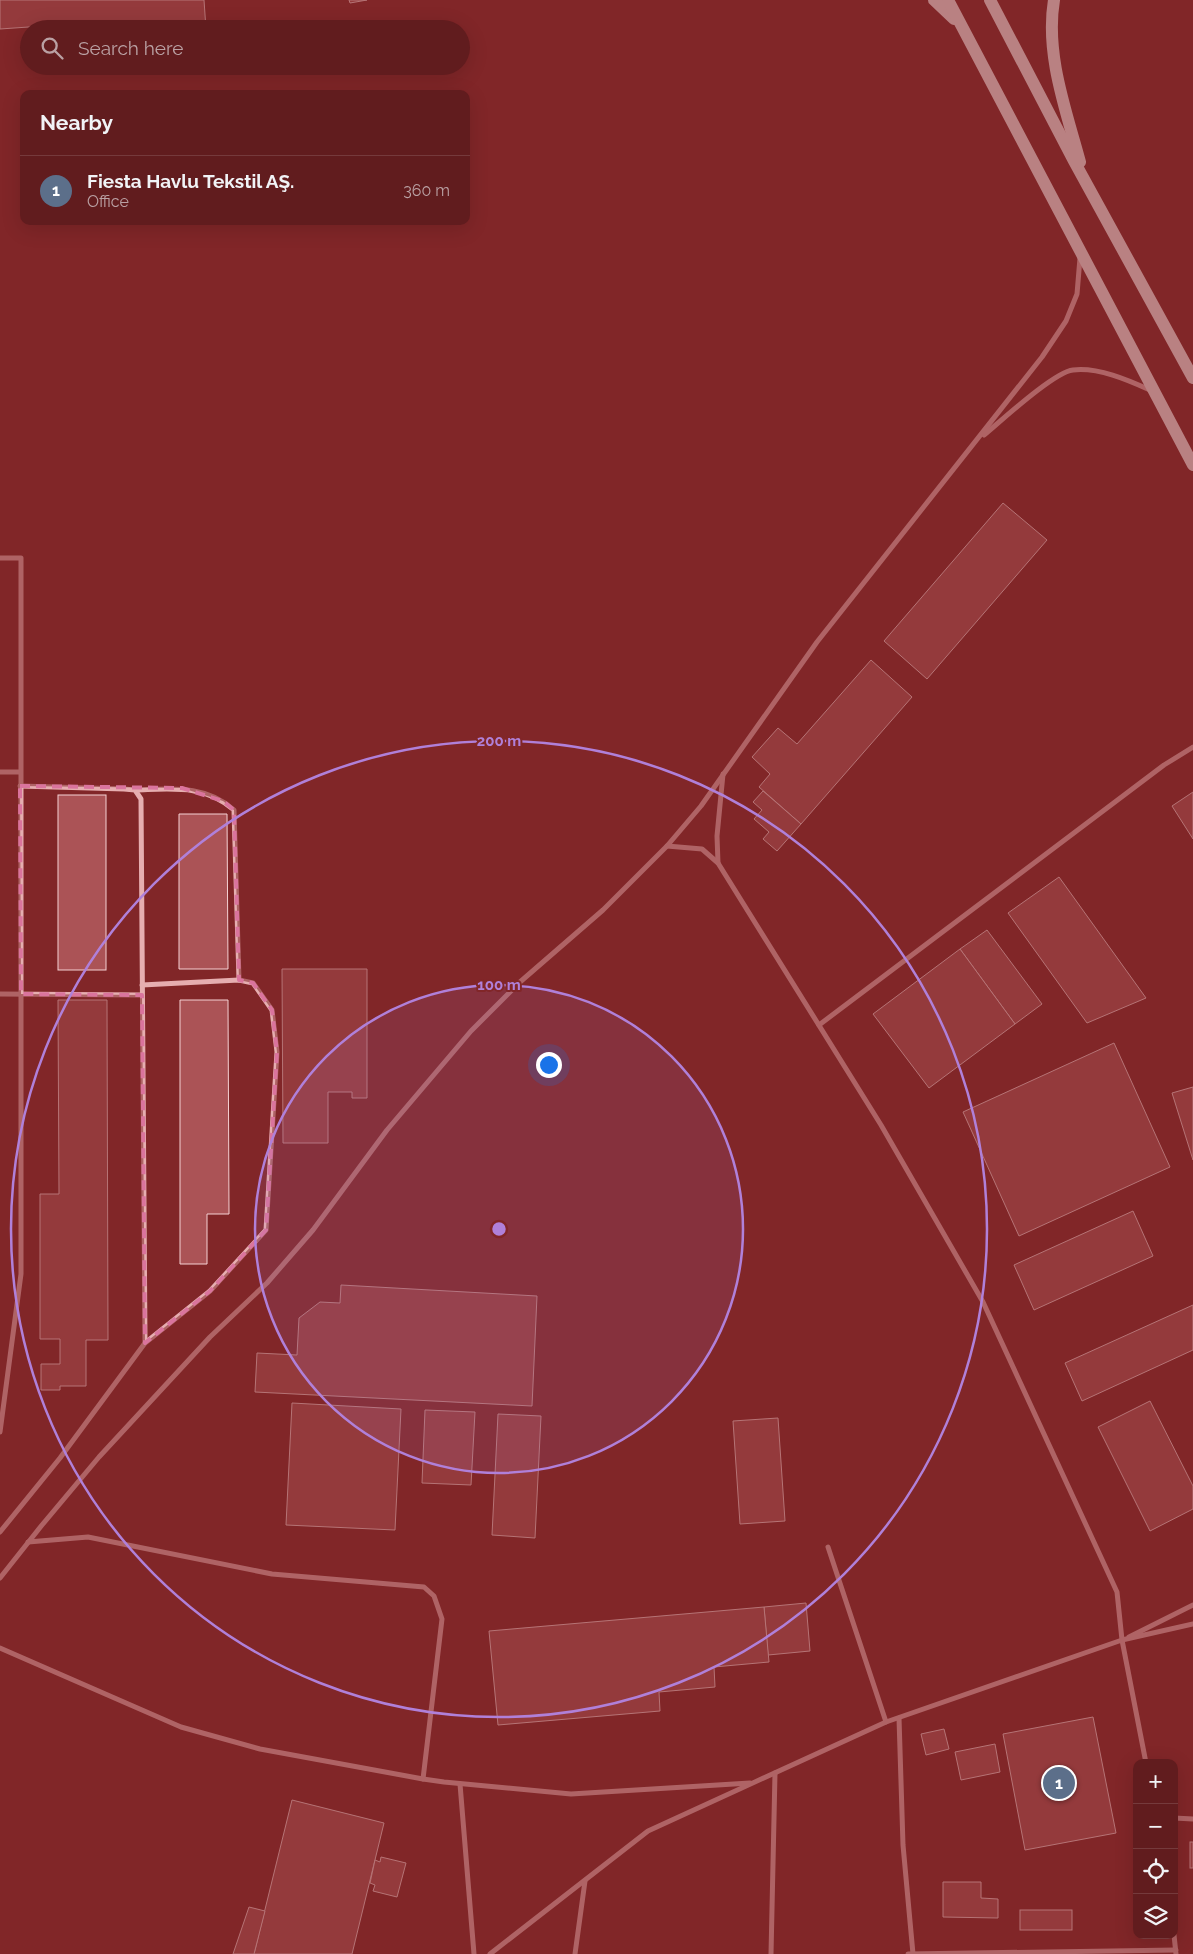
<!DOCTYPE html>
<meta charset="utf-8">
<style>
body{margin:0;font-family:Raleway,sans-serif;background:#6a292b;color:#f1f3f6}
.controls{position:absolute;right:15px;bottom:15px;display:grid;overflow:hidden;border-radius:10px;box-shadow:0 5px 20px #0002}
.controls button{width:45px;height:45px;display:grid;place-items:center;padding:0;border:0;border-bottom:1px solid #753a3c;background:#611c1e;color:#f1f3f6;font:25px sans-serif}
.you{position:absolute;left:548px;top:1064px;width:18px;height:18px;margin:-12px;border:4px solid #fff;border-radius:50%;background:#1a73e8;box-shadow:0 0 0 8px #1a73e833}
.badge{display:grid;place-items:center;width:32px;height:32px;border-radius:50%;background:#bca0f2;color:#fff;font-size:16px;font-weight:700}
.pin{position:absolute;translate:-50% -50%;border:2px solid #fff;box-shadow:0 1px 5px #0006}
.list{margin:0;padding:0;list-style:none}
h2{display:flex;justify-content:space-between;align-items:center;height:65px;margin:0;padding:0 20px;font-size:21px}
h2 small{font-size:16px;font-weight:400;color:#baa1a4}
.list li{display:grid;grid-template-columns:32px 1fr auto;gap:15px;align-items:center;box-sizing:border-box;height:70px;padding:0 20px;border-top:1px solid #753a3c}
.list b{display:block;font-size:19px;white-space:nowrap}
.list p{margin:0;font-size:16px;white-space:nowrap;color:#baa1a4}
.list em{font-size:16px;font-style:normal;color:#baa1a4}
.icon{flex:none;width:28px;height:28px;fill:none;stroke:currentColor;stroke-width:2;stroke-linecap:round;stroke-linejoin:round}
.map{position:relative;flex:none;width:1193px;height:1954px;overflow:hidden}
.search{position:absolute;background:#611c1e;box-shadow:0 5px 20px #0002;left:20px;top:20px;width:450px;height:55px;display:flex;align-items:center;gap:12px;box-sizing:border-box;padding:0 18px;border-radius:28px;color:#baa1a4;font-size:19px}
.panel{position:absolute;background:#611c1e;box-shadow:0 5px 20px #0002;left:20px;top:90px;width:450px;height:135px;border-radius:10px}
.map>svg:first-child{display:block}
.building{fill:#ab5356;stroke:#f5d1d3}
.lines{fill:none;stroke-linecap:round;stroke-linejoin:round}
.minor{stroke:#e6aeb0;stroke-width:5}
.primary{stroke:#fdefef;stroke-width:12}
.marked{fill:none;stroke:#da749d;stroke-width:4;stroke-dasharray:10 6;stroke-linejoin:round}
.ring{fill:none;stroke:#b080d9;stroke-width:2.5}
.centre{fill:#b080d9;stroke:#812628;stroke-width:2.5}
.ring-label{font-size:15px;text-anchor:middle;font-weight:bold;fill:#b080d9;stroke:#812628;stroke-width:4;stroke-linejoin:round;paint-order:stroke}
</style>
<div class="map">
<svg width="1193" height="1954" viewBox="0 0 1193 1954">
<rect width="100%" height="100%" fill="#812628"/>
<!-- building -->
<g class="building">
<polygon points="0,0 204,0 206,29 43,29 43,26 0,29"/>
<polygon points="349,0 367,0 350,3"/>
<polygon points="1003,503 1047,540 927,679 884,641"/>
<polygon points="871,660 912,697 801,824 759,787 770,774 752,757 778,728 797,744"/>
<polygon points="763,791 801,824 777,851 763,839 769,832 754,819 762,810 753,802"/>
<polygon points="1193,792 1193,839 1172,806"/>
<rect x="58" y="795" width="48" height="175"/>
<polygon points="179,814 227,814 228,969 179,969"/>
<polygon points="1059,877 1146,998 1087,1023 1008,913"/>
<polygon points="987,930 1042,1004 1015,1024 960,949"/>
<polygon points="960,949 1015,1024 929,1088 873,1014"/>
<polygon points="282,969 367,969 367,1098 352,1098 352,1092 328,1092 328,1143 283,1143"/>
<polygon points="58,1000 107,1000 108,1340 86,1340 86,1386 60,1386 60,1390 41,1390 41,1364 60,1364 60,1339 40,1339 40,1194 59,1194"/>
<polygon points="180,1000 228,1000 229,1214 207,1214 207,1264 180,1264"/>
<polygon points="1114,1043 1170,1167 1019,1236 963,1112"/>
<polygon points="1193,1087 1193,1160 1172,1093"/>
<polygon points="1133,1211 1153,1256 1034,1310 1014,1265"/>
<polygon points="341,1285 537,1296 532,1406 255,1392 257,1353 297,1355 299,1318 320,1302 340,1303"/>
<polygon points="1193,1305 1193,1350 1082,1401 1065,1363"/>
<polygon points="1150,1401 1193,1486 1193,1509 1150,1531 1098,1427"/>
<polygon points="292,1403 401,1409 395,1530 286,1525"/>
<polygon points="425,1410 475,1412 471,1485 422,1483"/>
<polygon points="498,1414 541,1416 535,1538 492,1535"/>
<polygon points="778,1418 785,1521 740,1524 733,1421"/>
<polygon points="806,1603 810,1651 768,1655 764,1607"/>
<polygon points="764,1607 769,1662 714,1667 715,1687 659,1692 660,1711 498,1725 489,1631"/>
<polygon points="1093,1717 1116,1833 1025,1850 1003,1734"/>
<polygon points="944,1729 949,1749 926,1755 921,1734"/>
<polygon points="995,1744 1000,1772 961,1780 955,1752"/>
<polygon points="292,1800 384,1823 352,1954 254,1954"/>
<rect x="1190" y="1842" width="3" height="26"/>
<polygon points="381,1857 406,1863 397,1897 373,1891 375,1885 370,1883 375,1860 380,1862"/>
<polygon points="943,1882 981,1882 981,1898 998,1899 998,1918 943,1917"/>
<polygon points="249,1907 265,1911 254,1954 233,1954"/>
<rect x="1020" y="1910" width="52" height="20"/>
</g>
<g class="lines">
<!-- minor -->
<g class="minor">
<path d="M984,435c17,-14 70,-63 89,-65 25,-3 55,10 77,20"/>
<polyline points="0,558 21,558 21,1274 0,1432"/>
<polyline points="0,772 20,772"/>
<polyline points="20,786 124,789 135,790 141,799 145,1343"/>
<path d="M135,790c36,-1 70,-6 99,20l5,170"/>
<polyline points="667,846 702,849 718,863 881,1125 983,1302 1117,1592 1122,1640 1146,1763"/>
<polyline points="718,863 717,836 723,774"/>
<polyline points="0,994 142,995"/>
<polyline points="819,1025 1164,765 1193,747"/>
<polyline points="0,1532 60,1458 145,1343 210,1291 266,1230 277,1052 272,1010 253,983 239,980 142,985"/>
<polyline points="28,1542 88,1537 272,1574 424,1587 434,1596 442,1619 423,1779"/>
<polyline points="828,1547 886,1722"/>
<polyline points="0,1578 42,1525 99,1457 210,1337 267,1283 313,1230 387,1130 471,1031 520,982 603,910 667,846 701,806 817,642 1042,357 1066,321 1077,294 1080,258"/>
<polyline points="1129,1637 1193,1605"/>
<polyline points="0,1648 181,1727 260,1749 423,1779 444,1782 571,1794 750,1783"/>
<polyline points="899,1718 903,1845 913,1954"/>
<polyline points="460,1784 474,1954"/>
<polyline points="1174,1818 1193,1819"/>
<polyline points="1174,1935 1176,1954"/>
<polyline points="490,1954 648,1831 886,1722 1122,1640 1193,1624"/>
<polyline points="575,1954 585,1881"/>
<polyline points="771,1954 775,1773"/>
<polyline points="908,1954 1176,1950"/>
</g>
<!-- primary -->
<g class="primary">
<polyline points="934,0 954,19"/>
<polyline points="948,0 1193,465"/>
<polyline points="990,0 1074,161 1193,378"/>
<path d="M1054,0c-9,54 12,110 26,162"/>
</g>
</g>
<!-- marked area -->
<path d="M0 0H1193V1954H0ZM20,786l162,2 41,13 11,9 5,170 14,3 19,27 5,42 -11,178 -56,61 -65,52 -3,-348 -121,-1z" fill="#812628" fill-opacity=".55" fill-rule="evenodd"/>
<path class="marked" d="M20,786l162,2 41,13 11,9 5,170 14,3 19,27 5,42 -11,178 -56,61 -65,52 -3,-348 -121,-1z"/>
<!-- distance rings -->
<circle cx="499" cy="1229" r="244" fill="#b080d9" fill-opacity=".12"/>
<g class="ring">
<circle cx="499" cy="1229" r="244"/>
<circle cx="499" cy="1229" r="488"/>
</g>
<circle cx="499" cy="1229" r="8" class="centre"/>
<g class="ring-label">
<text x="499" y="746">200 m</text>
<text x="499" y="990">100 m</text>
</g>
</svg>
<div class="controls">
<button>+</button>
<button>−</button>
<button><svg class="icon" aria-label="locate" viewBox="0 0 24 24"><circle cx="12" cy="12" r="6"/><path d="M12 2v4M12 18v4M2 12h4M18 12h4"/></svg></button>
<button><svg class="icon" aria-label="layers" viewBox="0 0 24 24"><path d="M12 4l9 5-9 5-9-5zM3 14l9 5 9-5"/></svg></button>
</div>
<div class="you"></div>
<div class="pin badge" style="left:1059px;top:1783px;background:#5c6f8a">1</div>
<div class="search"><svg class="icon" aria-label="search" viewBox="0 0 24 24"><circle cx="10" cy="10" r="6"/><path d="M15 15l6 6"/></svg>Search here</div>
<section class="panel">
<h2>Nearby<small></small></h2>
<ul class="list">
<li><span class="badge" style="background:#5c6f8a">1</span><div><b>Fiesta Havlu Tekstil AŞ.</b><p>Office</p></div><em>360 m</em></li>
</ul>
</section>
</div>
